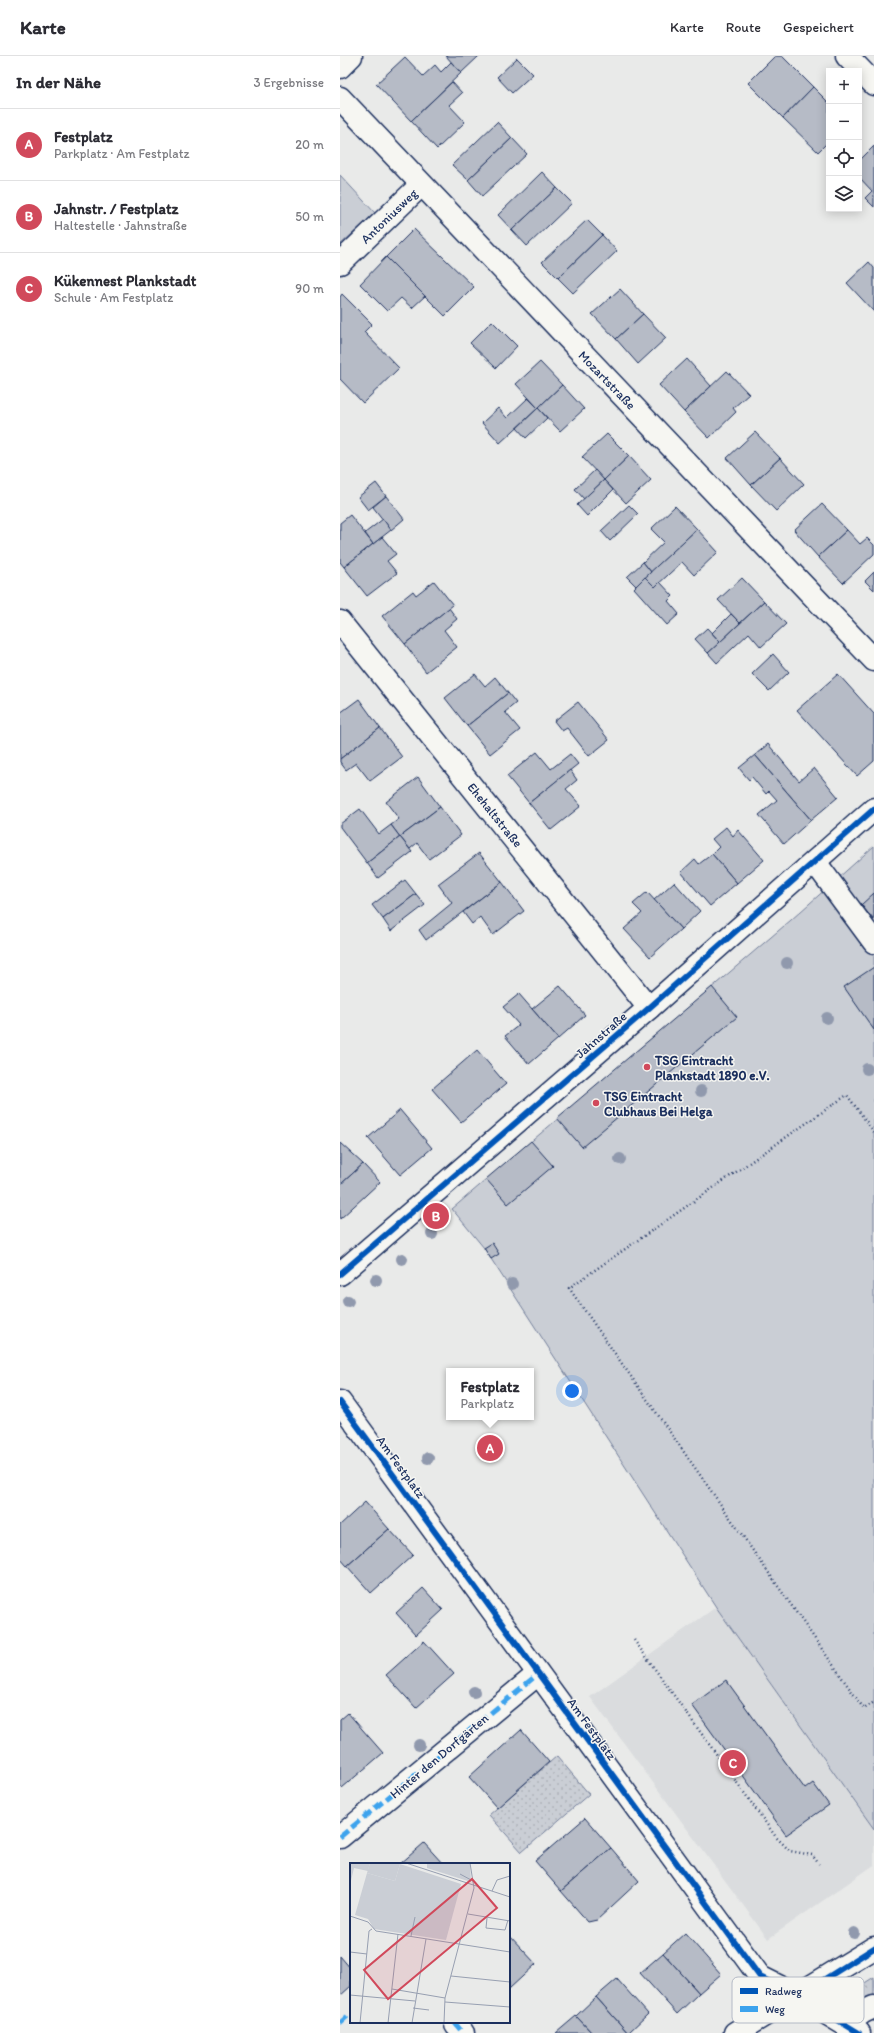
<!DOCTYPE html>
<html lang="de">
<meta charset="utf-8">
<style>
body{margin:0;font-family:Itim,sans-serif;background:#f2f2f3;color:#2b2b33}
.controls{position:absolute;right:12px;top:12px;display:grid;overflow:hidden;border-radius:0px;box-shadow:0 2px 10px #0003}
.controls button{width:36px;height:36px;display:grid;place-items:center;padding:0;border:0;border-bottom:1px solid #e1e1e2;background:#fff;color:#2b2b33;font:20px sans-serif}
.you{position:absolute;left:232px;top:1335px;width:14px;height:14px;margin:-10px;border:3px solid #fff;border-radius:50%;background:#1a73e8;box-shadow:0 0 0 6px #1a73e833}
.badge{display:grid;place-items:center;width:26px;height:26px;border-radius:50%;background:#d1495b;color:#fff;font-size:13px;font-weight:700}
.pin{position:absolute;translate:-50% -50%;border:2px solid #fff;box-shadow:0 1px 4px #0006}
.popup{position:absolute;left:106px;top:1312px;width:88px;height:52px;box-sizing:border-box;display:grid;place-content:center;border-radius:0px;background:#fff;filter:drop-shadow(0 1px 3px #0005);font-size:13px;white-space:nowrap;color:#7c7c81}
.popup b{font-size:15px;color:#2b2b33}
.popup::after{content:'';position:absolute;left:50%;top:100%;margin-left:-8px;border:8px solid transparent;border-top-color:#fff}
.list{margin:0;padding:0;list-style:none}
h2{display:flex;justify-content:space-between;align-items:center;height:52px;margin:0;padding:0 16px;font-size:17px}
h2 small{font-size:13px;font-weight:400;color:#7c7c81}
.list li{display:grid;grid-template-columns:26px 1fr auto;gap:12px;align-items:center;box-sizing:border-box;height:72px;padding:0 16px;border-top:1px solid #e1e1e2}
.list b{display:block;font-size:15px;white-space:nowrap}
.list p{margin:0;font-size:13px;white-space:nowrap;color:#7c7c81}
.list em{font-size:13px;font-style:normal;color:#7c7c81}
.icon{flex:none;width:22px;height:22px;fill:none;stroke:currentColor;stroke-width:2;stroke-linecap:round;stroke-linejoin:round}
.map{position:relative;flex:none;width:534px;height:1977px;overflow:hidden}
header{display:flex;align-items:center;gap:24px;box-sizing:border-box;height:56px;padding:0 20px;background:#fff;border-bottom:1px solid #e1e1e2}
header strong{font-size:19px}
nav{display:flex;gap:22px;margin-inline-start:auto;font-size:14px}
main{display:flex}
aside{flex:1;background:#fff}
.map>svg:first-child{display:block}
.built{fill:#dadcde}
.grass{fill:url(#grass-dots);stroke:#727e9a}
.forest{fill:url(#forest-crowns);stroke:#727e9a}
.garden{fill:#caced5;stroke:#727e9a}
.building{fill:#b6bbc6;stroke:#1b2f5e}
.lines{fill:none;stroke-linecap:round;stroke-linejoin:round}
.minor-casing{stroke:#1b2f5e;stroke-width:25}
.path{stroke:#1b2f5e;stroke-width:2.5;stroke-dasharray:1 3;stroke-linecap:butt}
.minor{stroke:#f6f6f2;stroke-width:22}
.quiet{stroke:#3da3ed;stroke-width:5;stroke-dasharray:10 5;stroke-linecap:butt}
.cycleway-casing{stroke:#f6f6f2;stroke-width:8}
.cycleway{stroke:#0057b8;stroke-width:6}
.tree{fill:#9099ad}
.poi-dot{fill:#d1495b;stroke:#f6f6f2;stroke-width:1.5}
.labels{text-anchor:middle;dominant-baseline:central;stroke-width:3;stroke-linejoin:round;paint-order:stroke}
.street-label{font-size:13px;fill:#1b2f5e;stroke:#f6f6f2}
.poi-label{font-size:13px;font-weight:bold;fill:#1b2f5e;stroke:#f6f6f2;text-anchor:start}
.inset-road{fill:none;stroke:#979fb1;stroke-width:1}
.view{fill:#d1495b;fill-opacity:0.15;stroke:#d1495b;stroke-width:2}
.inset-edge{fill:none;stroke:#1b2f5e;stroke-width:2}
.key{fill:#f6f6f2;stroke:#b4bac6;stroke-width:1}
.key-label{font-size:11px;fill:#1b2f5e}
</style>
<header>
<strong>Karte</strong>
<nav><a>Karte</a><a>Route</a><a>Gespeichert</a></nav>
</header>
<main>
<aside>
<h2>In der Nähe<small>3 Ergebnisse</small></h2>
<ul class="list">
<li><span class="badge">A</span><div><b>Festplatz</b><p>Parkplatz · Am Festplatz</p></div><em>20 m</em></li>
<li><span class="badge">B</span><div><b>Jahnstr. / Festplatz</b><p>Haltestelle · Jahnstraße</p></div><em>50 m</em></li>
<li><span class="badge">C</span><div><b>Kükennest Plankstadt</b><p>Schule · Am Festplatz</p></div><em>90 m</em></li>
</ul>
</aside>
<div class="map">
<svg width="534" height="1977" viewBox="0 0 534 1977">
<defs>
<pattern id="grass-dots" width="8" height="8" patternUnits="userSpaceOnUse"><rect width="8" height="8" fill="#caced5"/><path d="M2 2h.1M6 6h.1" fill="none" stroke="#adb1b9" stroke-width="1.8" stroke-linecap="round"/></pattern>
<pattern id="forest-crowns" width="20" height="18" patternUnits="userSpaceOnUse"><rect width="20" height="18" fill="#caced5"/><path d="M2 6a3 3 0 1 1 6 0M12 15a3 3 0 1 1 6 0" fill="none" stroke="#adb1b9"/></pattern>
</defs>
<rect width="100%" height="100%" fill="#e9eae9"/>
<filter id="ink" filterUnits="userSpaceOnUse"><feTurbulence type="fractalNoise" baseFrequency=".025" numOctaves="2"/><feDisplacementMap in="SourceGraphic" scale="8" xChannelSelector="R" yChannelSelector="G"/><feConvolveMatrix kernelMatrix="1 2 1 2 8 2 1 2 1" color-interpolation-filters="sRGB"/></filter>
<g filter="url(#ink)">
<!-- built -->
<polygon class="built" points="376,1551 534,1773 534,1809 428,1883 250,1641"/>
<!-- grass -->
<polygon class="grass" points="217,1700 249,1738 182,1796 149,1759"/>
<!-- forest -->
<polygon class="forest" points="534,1921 534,1966 514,1945 513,1938 517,1932"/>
<!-- garden -->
<g class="garden">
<polygon points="0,119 35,157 0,189"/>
<polygon points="534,790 534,1773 376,1551 144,1192 112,1153 451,864"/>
</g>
<!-- building -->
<g class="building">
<polygon points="106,0 139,0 121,17"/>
<polygon points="435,0 442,0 473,31 443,62 408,27"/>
<polygon points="65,1 83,20 95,9 101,16 111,6 121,17 71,65 36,28"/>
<polygon points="177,2 193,18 172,37 157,21"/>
<polygon points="112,26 122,37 109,49 125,66 97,93 71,65"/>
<polygon points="473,31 489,47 489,85 478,96 443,62"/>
<polygon points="157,66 172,82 128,124 112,109"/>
<polygon points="172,82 187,98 142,140 128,124"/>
<polygon points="534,90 534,151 525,142 532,135 519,121 519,105"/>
<polygon points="202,116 217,132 172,174 158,159"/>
<polygon points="217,132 232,147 187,190 172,174"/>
<polygon points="247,164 262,179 218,222 202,206"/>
<polygon points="74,173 134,231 105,260 46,201"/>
<polygon points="262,179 277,195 233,237 218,222"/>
<polygon points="46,201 85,240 72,252 61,242 47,255 20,228"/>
<polygon points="529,206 534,212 534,256 507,227"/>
<polygon points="280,233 303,258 276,283 252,258"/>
<polygon points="2,238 32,268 24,276 59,312 23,347 0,323 0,241"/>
<polygon points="303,258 326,282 298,308 276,283"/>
<polygon points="152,265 177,290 156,312 130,287"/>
<polygon points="347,303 371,330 344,356 319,329"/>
<polygon points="200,306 222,329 198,352 176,328"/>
<polygon points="387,315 409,338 393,352 396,356 369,382 344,356"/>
<polygon points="222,329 244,353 220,375 198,352"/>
<polygon points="188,342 198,352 160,387 142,367 158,352 167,362"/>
<polygon points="198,352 207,362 186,382 177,372"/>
<polygon points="415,376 440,402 411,429 387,402"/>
<polygon points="267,378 289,400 264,424 242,401"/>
<polygon points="289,400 311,424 286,447 264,424"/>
<polygon points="440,402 464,428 436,455 411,429"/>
<polygon points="255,414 264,424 244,443 235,433"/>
<polygon points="264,424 273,434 247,460 237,449"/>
<polygon points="36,427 46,440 28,454 18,441"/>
<polygon points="46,440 64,463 51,474 33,451"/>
<polygon points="482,448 507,474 478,501 454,474"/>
<polygon points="289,449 298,458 270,485 261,475"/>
<polygon points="335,450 357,473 311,516 303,506 324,486 311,473"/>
<polygon points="10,459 33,488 4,511 0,506 0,467"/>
<polygon points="43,463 51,474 33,488 25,477"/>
<polygon points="357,473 378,496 354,519 342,506 315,531 305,521"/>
<polygon points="507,474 520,488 527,482 534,489 534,498 503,527 478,501"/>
<polygon points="42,481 56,498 47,505 57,517 27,540 4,511"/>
<polygon points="303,506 311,516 296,530 287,521"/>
<polygon points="534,516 534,534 525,525"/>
<polygon points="305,521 315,531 320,526 333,540 328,545 339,558 327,569 294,532"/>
<polygon points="402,522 424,545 400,567 378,544"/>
<polygon points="94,525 113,549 65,588 42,560 73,535 76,539"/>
<polygon points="424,545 446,568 421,591 409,577 377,607 368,597"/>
<polygon points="109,552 117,563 104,574 117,591 86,616 65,588"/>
<polygon points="391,558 400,567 380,586 372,577"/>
<polygon points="367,572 380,586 368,597 355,583"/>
<polygon points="433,598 449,616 429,635 412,618"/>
<polygon points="135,618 145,630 155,621 168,637 127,670 105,642"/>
<polygon points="498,618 534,658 534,705 517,720 457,654"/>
<polygon points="168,637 176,647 165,656 180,674 150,698 127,670"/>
<polygon points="19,643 40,672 0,703 0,657"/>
<polygon points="238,646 269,684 249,700 227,672 222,675 214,665"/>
<polygon points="40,672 62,701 30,725 16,707 6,714 0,706 0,703"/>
<polygon points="428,688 459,725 474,712 498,741 471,764 415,699"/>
<polygon points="197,696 211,713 230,698 238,708 189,747 167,720"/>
<polygon points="415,699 471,764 444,788 419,759 437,744 429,735 426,738 412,721 409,724 399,712"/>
<polygon points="230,714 237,724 226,733 241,750 211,774 189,747"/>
<polygon points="78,721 100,751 60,781 51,769 59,763 46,746"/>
<polygon points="100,751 121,779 89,803 77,787 70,793 60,781"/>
<polygon points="20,753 39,778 51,769 60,781 27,807 0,771 0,768"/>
<polygon points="386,771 393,780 398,774 424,804 397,827 372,798 379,791 372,783"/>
<polygon points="60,781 72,796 38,822 27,807"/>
<polygon points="139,797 162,826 86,884 79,874 112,847 98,828"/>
<polygon points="372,798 397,827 370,850 341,816 355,803 359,808"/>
<polygon points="65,824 76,838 43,863 32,849"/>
<polygon points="162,826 184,855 153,879 140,861 132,868 123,856"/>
<polygon points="334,826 360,855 341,873 314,844"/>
<polygon points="307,836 341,873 310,901 284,873 302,857 293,848"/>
<polygon points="534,837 534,864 521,849"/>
<polygon points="76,838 85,849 51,875 43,863"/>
<polygon points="534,911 534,974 504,931"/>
<polygon points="220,930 245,959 218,983 192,953"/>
<polygon points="372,931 397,961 242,1091 217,1062"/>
<polygon points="179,938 218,983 189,1008 165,980 179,969 163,951"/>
<polygon points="137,994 166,1028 121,1066 92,1033"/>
<polygon points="60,1054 92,1092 60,1119 28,1082"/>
<polygon points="191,1085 213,1110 168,1148 146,1123"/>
<polygon points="0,1087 23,1108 0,1129"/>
<polygon points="23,1108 40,1126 0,1163 0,1129"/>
<polygon points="152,1187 159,1198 151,1203 144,1192"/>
<polygon points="25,1446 49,1473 7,1510 0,1502 0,1469"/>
<polygon points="49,1473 73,1499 31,1537 7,1510"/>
<polygon points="83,1532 103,1554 76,1579 56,1557"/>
<polygon points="84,1585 114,1618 76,1652 46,1619"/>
<polygon points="386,1624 465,1733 473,1727 489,1749 446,1779 352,1649"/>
<polygon points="8,1657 43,1697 2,1732 0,1729 0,1664"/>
<polygon points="181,1674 209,1706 157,1752 129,1721"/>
<polygon points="245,1762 271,1792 221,1835 195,1805"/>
<polygon points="84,1787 103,1808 60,1808"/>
<polygon points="271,1792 299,1825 257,1864 248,1866 221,1835"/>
<polygon points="345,1877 381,1918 359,1937 323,1897"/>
<polygon points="169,1879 196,1908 169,1933"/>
<polygon points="323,1897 359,1937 337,1958 300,1917"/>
<polygon points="0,1900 11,1913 11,1930 0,1940"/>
<polygon points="277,1923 308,1958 288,1977 256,1941"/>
<polygon points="256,1941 288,1977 252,1977 236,1960"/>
<polygon points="236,1960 252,1977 216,1977"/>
</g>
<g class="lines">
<defs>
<g id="minor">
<polyline points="507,0 534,28"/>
<polyline points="0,11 11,0"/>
<polyline points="0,42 534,604"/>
<polyline points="0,207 81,129"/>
<polyline points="0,566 309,952"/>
<polyline points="475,806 534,886"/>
<polyline points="0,1218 309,952 534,753"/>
<polyline points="0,1346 420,1921 458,1940 519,1977"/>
<polyline points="0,1781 198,1618"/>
<polyline points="116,1969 123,1977"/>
<polyline points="506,1969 523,1956 534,1951"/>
<polyline points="395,1977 534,1892"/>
</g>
</defs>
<!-- minor casing -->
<use href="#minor" class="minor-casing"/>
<!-- path -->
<g class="path">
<polyline points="534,1076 507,1039 229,1232 524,1653 534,1646"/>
<polyline points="294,1584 436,1781 450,1795 472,1799 479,1808"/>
</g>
<!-- minor -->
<use href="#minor" class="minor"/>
<!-- quiet -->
<g class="quiet">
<polyline points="0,1781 198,1618"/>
<polyline points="114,1966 123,1977"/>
<polyline points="0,1967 11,1957"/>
</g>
<defs>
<g id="cycleway">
<polyline points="0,1218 309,952 534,753"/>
<polyline points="0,1346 420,1921 458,1940 519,1977"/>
<polyline points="458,1940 534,1892"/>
</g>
</defs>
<!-- cycleway casing -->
<use href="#cycleway" class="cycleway-casing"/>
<!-- cycleway -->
<use href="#cycleway" class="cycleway"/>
</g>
<!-- trees -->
<g class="tree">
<circle cx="447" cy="907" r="6"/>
<circle cx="487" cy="962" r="6"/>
<circle cx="527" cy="1013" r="6"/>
<circle cx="361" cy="1035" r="6"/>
<circle cx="280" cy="1103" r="6"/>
<circle cx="92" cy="1178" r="6"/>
<circle cx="62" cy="1203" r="6"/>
<circle cx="36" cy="1224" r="6"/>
<circle cx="172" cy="1228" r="6"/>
<circle cx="8" cy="1245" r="6"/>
<circle cx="88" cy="1402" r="6"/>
<circle cx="134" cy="1636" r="6"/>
<circle cx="79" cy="1689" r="6"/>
<circle cx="514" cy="1877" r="6"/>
</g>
</g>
<!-- markers -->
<g class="poi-dot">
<circle cx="307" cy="1011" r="4"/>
<circle cx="256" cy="1047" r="4"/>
</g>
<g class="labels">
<!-- street labels -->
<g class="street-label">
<text transform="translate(49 160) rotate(-44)">Antoniusweg</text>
<text transform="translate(267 324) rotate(46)">Mozartstraße</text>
<text transform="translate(155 759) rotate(51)">Ehehaltstraße</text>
<text transform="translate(261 979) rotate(-41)">Jahnstraße</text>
<text transform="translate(61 1411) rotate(54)">Am Festplatz</text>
<text transform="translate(252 1673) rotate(54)">Am Festplatz</text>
<text transform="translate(99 1700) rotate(-40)">Hinter den Dorfgärten</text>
</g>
<!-- poi labels -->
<g class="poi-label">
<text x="315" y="1004">TSG Eintracht<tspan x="315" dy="15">Plankstadt 1890 e.V.</tspan></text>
<text x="264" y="1040">TSG Eintracht<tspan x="264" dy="15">Clubhaus Bei Helga</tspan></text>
</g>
</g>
<!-- overview -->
<g transform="translate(10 1807)">
<rect width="160" height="160" fill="#e9eae9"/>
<path d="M20,0l30,1 -5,17 -28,-8z" fill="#caced5"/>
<path d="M0,0h20l-2,8 -14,-3 -4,17zM77,0h43l1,19 -44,-14z" fill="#caced5"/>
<path d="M50,1l61,20 -15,56 -72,-11 -6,-10 -13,-4 12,-42 28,8z" fill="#caced5"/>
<path class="inset-road" d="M56,0l104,34M110,11l13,7M142,28l5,-11 13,-4M118,51l42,7M0,53l18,6 8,9 134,21M137,55l-1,10 19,2 3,-10M61,73l4,-19M0,89l17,2M101,113l59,6M42,126l53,9M0,132l65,6M95,139l65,5M63,145l16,2M10,160l9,-92 3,-2M38,160l10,-89M62,160l14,-84M94,160l1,-25 29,-110 -4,-25"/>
<path class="view" d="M122,16l25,29 -109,91 -24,-29z"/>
<rect width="160" height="160" class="inset-edge"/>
</g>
<!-- legend -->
<rect x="392" y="1921" width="132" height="46" rx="6" class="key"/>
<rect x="400" y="1932" width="18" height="6" fill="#0057b8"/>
<rect x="400" y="1950" width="18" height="6" fill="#3da3ed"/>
<g class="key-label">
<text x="425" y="1939">Radweg</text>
<text x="425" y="1957">Weg</text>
</g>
</svg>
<div class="controls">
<button>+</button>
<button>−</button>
<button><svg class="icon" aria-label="locate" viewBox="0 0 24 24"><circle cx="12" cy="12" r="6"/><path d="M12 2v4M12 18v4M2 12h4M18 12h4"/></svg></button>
<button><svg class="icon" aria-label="layers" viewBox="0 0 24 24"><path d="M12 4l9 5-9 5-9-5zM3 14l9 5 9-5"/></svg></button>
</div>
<div class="you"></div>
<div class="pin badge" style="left:150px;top:1392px">A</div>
<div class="popup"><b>Festplatz</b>Parkplatz</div>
<div class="pin badge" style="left:96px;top:1160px">B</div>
<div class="pin badge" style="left:393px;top:1707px">C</div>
</div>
</main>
